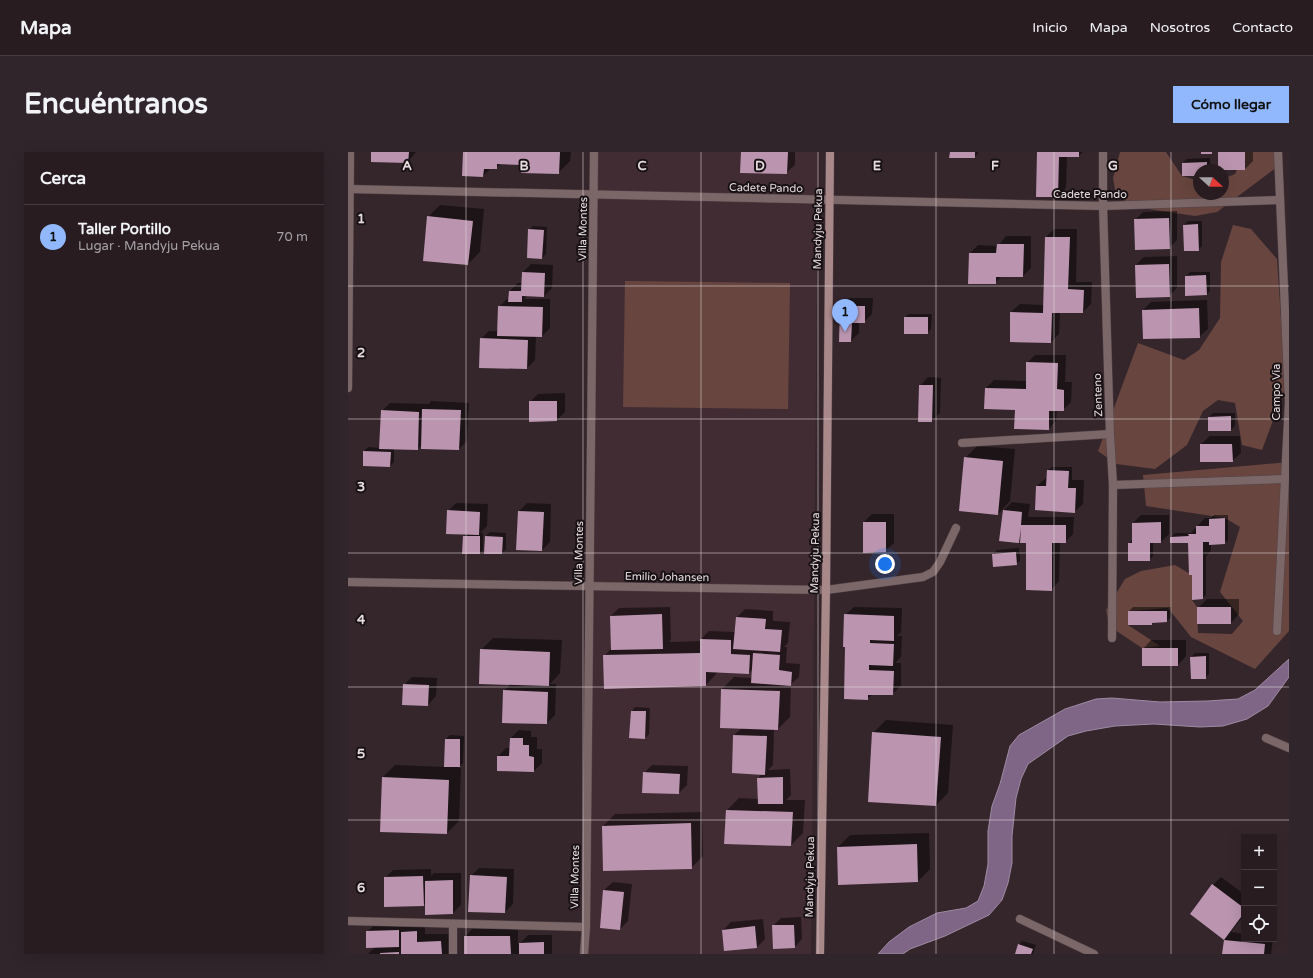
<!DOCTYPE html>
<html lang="es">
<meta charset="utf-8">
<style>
body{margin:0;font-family:"Varela Round",sans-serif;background:#30252a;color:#f1f3f6}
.controls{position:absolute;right:12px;bottom:12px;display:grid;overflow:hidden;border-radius:0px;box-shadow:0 4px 16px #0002}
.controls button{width:36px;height:36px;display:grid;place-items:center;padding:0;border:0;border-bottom:1px solid #443a3f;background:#281c21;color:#f1f3f6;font:20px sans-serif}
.compass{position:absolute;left:845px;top:12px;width:36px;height:36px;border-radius:50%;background:#281c21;box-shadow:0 4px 16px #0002;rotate:111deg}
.you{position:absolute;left:537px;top:412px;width:14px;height:14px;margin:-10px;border:3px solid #fff;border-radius:50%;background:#1a73e8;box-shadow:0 0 0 6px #1a73e833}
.badge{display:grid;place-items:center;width:26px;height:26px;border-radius:50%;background:#91b8fd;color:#111;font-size:13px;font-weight:700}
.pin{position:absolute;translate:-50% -33px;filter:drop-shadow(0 1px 2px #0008)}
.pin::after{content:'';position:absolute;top:21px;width:14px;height:12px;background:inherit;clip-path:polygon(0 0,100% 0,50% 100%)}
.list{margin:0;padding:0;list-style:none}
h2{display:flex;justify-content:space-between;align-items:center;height:52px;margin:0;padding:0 16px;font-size:17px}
h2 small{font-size:13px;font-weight:400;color:#a5a1a5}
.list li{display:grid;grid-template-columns:26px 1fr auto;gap:12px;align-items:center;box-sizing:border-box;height:64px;padding:0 16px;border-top:1px solid #443a3f}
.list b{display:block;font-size:15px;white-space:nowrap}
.list p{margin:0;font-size:13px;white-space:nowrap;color:#a5a1a5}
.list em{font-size:13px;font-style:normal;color:#a5a1a5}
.icon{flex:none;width:22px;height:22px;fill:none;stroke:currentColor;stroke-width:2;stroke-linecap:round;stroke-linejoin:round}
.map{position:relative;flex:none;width:941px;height:802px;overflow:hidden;border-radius:0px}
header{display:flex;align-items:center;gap:24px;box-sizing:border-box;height:56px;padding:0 20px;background:#281c21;border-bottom:1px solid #443a3f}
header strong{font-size:19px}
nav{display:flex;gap:22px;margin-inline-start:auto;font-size:14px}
.intro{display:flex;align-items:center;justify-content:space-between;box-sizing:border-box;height:96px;padding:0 24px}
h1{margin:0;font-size:28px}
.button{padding:10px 18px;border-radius:0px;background:#91b8fd;color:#111;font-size:14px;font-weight:700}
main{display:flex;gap:24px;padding:0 24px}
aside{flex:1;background:#281c21;border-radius:0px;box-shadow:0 4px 16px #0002}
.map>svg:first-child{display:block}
.built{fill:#422c34}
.green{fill:#68463f}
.water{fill:#7f6687;stroke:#9e8aa2}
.shadow{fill:#0007}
.building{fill:#bb95b0}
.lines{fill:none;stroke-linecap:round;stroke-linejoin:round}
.lane-casing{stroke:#514349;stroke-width:9}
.street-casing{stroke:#514349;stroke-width:9}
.secondary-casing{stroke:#514349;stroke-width:9}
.lane{stroke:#7b6768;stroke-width:8}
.street{stroke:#7b6768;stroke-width:8}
.secondary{stroke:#a9888a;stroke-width:8}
.grid{fill:none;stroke:#e7dde0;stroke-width:1;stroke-opacity:0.55}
.labels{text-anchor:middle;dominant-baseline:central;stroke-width:4;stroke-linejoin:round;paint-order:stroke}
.street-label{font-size:11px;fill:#e7dde0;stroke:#181114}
.grid-label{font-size:13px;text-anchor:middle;font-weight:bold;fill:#e7dde0;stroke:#181114;stroke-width:4;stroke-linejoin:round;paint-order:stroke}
</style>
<header>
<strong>Mapa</strong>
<nav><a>Inicio</a><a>Mapa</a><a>Nosotros</a><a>Contacto</a></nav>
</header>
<div class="intro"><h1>Encuéntranos</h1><a class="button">Cómo llegar</a></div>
<main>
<aside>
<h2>Cerca<small></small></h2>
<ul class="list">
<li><span class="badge">1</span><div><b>Taller Portillo</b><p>Lugar · Mandyju Pekua</p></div><em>70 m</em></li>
</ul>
</aside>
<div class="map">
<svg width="941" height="802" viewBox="0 0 941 802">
<rect width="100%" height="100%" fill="#35262c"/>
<!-- built -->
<polygon class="built" points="246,0 470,0 463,802 237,802"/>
<!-- green -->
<g class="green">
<polygon points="772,0 818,0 834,24 851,29 851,42 875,42 875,27 887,22 897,0 934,0 929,15 869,60 847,64 787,55 768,43 765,26"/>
<polygon points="885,73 903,77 929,107 935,196 936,239 914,298 894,293 887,251 870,248 855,259 839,293 807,317 768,312 750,299 790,191 836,208 851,198 872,166 873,110"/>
<polygon points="277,129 442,131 440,257 275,255"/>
<polygon points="941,310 941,479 907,517 843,485 820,456 781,459 780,473 812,494 794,496 761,474 758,458 777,427 793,419 827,413 844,423 844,448 849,455 850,481 884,482 895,469 872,440 892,375 877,366 798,354 795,323"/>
</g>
<!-- water -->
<polygon class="water" points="941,507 941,525 920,554 899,567 875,574 852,575 806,572 767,574 738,579 720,584 680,612 673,627 668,646 664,684 664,711 660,731 654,748 641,763 597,784 562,797 555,802 530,802 541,790 561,775 589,761 618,756 630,749 636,734 640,712 640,679 644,654 652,632 662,594 671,583 717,557 748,547 764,546 812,550 859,549 890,547 907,538"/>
<!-- shadow -->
<g class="shadow">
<polygon points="24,0 68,0 60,10"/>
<polygon points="116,0 223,0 222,9 210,21 175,12 153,11 148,16 143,16 135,24"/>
<polygon points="394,0 447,0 447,13 438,21"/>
<polygon points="603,0 631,0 627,5"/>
<polygon points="690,0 735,0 731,4 719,4 718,36 710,44 689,44"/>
<polygon points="871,0 905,0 905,9 897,17 871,18"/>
<polygon points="862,6 862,18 851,18 851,23 835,11 839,7"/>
<polygon points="92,53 136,57 132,100 120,112 80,65"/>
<polygon points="829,59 829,88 821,96 787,68 795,60"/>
<polygon points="840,69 854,69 854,94 850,98 836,73"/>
<polygon points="185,74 199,75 198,102 194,106 181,78"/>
<polygon points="706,77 729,77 728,130 744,130 743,152 735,160 712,160 711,182 703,190 663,160 672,152 696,153 698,85"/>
<polygon points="658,84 683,84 683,116 675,124 654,124 647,131 622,101 630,93 650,94"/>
<polygon points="829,104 829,136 821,144 788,113 796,105"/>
<polygon points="183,112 205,113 204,136 196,144 180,143 176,147 202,147 202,176 194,184 188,184 187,208 179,216 133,187 141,179 150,179 151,155 159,147 162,147 162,139 170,131 175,131 175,120"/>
<polygon points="842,120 862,120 862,139 859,142 838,124"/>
<polygon points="501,146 525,146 524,162 516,170 511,170 511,181 503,189 492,189 493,154"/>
<polygon points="859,148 860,177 851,185 796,186 795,158 803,150"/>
<polygon points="561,162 584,162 583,177 579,181 557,165"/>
<polygon points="687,203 718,203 717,230 724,230 723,250 715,258 709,258 708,269 700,277 638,236 646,228 679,229 679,211"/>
<polygon points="580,225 593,226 592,261 584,269 572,234"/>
<polygon points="217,241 217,260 209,268 182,269 182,250 190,242"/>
<polygon points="83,249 121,251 119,289 111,297 74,293 69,297 46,296 46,310 42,314 16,299 20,295 32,296 34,259 42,251 81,252"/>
<polygon points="865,261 887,261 887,274 883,278 861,265"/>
<polygon points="862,284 892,284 893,301 884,309 853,292"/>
<polygon points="629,294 667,297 662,349 650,362 617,306"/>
<polygon points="704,315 724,315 724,328 736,328 735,352 726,360 689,334 698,326 699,326 700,318"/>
<polygon points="664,350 682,352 680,365 726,365 725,382 717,390 712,390 711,429 703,438 679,390 674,387 671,390 656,358"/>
<polygon points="108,351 140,352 139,374 132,381 135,381 135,398 131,401 116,384 118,382 100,359"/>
<polygon points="179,351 203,352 202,390 194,398 171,359"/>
<polygon points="524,362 546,362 546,391 537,399 516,370"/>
<polygon points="793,363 821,363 821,382 813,390 805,390 805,404 801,408 781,392 785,387 785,371"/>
<polygon points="866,363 880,363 880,388 876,391 863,392 863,399 858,404 858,443 855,446 845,422 841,390 823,385 827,381 843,381 857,366 863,366"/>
<polygon points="142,380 158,381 158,397 154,401 137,401 138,384"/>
<polygon points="671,396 672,409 668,412 645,402 649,398"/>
<polygon points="859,447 891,447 891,462 883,471 850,456"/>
<polygon points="322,455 323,488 321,490 353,489 353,487 361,479 388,480 389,465 397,457 425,459 425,469 442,470 440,491 436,495 439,495 438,511 452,512 451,525 443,532 442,565 430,577 426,577 425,613 420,618 442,617 443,643 438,648 457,648 455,681 443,693 377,691 379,658 391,646 410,647 410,626 415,621 386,583 394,576 374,537 386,525 404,526 405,517 401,521 370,520 358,533 256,504 264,496 263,464 271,456"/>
<polygon points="506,455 554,456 553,480 549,484 554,484 553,505 547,511 553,511 553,534 544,542 525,542 519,547 497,463"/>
<polygon points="785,455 823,455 823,465 819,469 806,470 804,472 781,459"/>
<polygon points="145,486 214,488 212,521 202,532 208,532 207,563 199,571 156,539 163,532 133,498"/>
<polygon points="803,488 838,488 838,504 830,513 795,497"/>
<polygon points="847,501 861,501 861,522 857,526 843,505"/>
<polygon points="64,525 89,526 88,544 80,553 56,533"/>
<polygon points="287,555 302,556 301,582 297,586 284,559"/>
<polygon points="538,568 605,573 600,641 588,653 525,581"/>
<polygon points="171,578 183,579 183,585 189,585 189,597 194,597 194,611 186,619 150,604 158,596 163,596 163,586"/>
<polygon points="102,583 116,584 115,611 110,616 113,616 111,669 99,681 35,625 47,613 97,615 98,587"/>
<polygon points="304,613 340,614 339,633 331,641 296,621"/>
<polygon points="354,660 355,704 343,716 255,674 267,662"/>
<polygon points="581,681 582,717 570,729 490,695 502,683"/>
<polygon points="131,716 166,717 165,752 157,760 123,724"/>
<polygon points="83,717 83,724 86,721 113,721 113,753 105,761 78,762 78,750 75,753 37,726 45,718"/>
<polygon points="873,725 896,742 896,763 883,780 896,782 896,787 925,787 923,802 875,802 877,788 844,762 865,733"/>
<polygon points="265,730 284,732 280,769 272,777 256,738"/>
<polygon points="453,765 454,787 446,796 425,774 433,766"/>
<polygon points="415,767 417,787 409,795 375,778 383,770"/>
<polygon points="59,771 59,775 62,772 77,772 77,782 101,782 102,802 20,802 27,795 19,780 27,772"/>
<polygon points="125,776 170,776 170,793 180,783 204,783 204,801 203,802 117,802 117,785"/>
<polygon points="674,789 688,793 685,802 668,802 671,793"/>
</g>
<!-- building -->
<g class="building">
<polygon points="23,0 61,0 60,11 23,10"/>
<polygon points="115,0 212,0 211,22 173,21 174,13 149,12 149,17 136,17 135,25 114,24"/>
<polygon points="393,0 440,0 439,22 392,21"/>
<polygon points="602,0 627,0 627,6 601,6"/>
<polygon points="689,0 731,0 731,5 711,5 710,45 688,45"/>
<rect x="853" y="0" width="11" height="2"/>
<rect x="870" y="0" width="27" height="18"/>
<polygon points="859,10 859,18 851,18 851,24 834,24 834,11"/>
<polygon points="79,64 125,69 120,113 75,109"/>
<polygon points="821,66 822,97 787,98 786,67"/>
<polygon points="850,72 851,99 836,99 835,73"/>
<polygon points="180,77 196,78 194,107 179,106"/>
<polygon points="697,85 722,85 720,137 736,138 735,161 704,161 703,191 662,190 662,160 695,161"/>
<polygon points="649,92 676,92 675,125 648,125 648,132 620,132 621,101 648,101"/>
<polygon points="821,112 822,145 788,146 787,113"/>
<polygon points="174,120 197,121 196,145 174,144 174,150 160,150 161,139 173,139"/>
<polygon points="858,123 859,143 837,144 837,124"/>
<polygon points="150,154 195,155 194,185 149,184"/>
<polygon points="492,154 517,154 517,171 504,171 503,190 491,190"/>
<polygon points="851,156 852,186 795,187 794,158"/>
<rect x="556" y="165" width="24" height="17"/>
<polygon points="132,186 180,188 179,217 131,216"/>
<polygon points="678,210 710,211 709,237 716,238 716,259 701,259 701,278 666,277 667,258 636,257 637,236 678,237"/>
<polygon points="571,233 585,233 584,270 570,270"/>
<polygon points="181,249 209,249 209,269 181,270"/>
<polygon points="74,257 113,258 111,298 73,297"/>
<polygon points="33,258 71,260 70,298 31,297"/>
<polygon points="883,264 883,279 860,279 860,265"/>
<polygon points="852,292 884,292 885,310 852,310"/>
<polygon points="15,299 43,300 42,315 15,314"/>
<polygon points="616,305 655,309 650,363 611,359"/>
<polygon points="699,318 721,319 720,336 728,336 727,361 687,358 688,334 698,334"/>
<polygon points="99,358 132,360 131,383 98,382"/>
<polygon points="655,358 674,360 673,373 718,373 718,391 704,391 704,439 678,438 678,391 672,391 673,376 671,391 651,389"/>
<polygon points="170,359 196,360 194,399 168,398"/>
<polygon points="877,366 877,392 861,393 861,390 855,390 855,447 844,448 844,423 841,423 840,391 822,391 822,385 841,384 840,382 848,382 848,374 861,374 861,367"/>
<polygon points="515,370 538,370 538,400 515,401"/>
<polygon points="813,370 813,391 802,391 802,409 780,409 780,391 784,391 784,371"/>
<polygon points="115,384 132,384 132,402 114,402"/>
<polygon points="137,384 155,385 154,402 136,402"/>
<polygon points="668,400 669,413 645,415 644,402"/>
<rect x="849" y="455" width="34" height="17"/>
<polygon points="780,459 819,459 819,470 804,471 804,473 780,473"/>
<polygon points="314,462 315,497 263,498 262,464"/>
<polygon points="496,462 546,464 546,489 522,488 522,491 546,492 545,514 521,513 521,518 546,519 545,543 520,543 520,548 496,547 497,495 495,495"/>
<polygon points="388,465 418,467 417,477 434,478 432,500 385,497"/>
<polygon points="352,487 383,488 383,502 402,503 401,522 358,520 358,534 256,537 255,503 352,501"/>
<rect x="794" y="496" width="36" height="18"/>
<polygon points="132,497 202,500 201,534 131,532"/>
<polygon points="405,501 432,503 431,518 444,520 443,534 403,531"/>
<polygon points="858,504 858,527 843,527 842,505"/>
<polygon points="55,532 81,533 80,554 54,553"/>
<polygon points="373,537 432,539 430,578 372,576"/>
<polygon points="155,538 200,540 199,572 154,571"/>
<polygon points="283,559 298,559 297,587 281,586"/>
<polygon points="524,580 593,585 588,654 520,650"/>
<polygon points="385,583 419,584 417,623 384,621"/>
<polygon points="162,586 175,586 175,593 181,593 181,604 186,605 186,620 149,619 149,604 161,604"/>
<polygon points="97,587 112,587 112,615 96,615"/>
<polygon points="295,620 332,622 331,642 294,641"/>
<polygon points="34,625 101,628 99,682 32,680"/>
<polygon points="435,625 435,652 410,652 409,626"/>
<polygon points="378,658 445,660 443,694 376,692"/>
<polygon points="343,671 344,717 255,719 254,674"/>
<polygon points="569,692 570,730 490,733 489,695"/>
<polygon points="122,723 159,725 157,761 120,760"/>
<polygon points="75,724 76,754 36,755 36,725"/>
<polygon points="105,728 105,762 77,763 77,729"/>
<polygon points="864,732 896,756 896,761 876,788 917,792 916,802 874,802 876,788 842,762"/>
<polygon points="255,738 276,740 272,778 252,776"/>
<polygon points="424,773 446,773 447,796 425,797"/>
<polygon points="407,774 409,796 376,799 374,778"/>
<polygon points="51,778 51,795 18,796 18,779"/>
<polygon points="69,779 69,790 93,789 94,802 53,802 53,780"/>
<polygon points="116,784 162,784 163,802 116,802"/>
<polygon points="196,790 196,802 171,802 171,791"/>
<polygon points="670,792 685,797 683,802 667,802"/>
<polygon points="51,800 51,802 32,802 32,801"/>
</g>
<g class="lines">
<defs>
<g id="lane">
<polyline points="0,769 238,775"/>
<polyline points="105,772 105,802"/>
</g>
<g id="street">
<polyline points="755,0 755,54 762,282 765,333 764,486"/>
<polyline points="0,37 755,54 932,48"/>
<polyline points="0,236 2,0"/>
<polyline points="614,291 762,282"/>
<polyline points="765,333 936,327"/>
<polyline points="0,430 478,438 575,425 585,420 592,410 608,376"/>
<polyline points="929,479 941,250 930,0"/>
<polyline points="918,586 941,596"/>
<polyline points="672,767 746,802"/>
<polyline points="236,802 238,775 246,0"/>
</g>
<polyline id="secondary" points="472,802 478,438 482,0"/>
</defs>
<!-- lane casing -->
<use href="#lane" class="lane-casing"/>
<!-- street casing -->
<use href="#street" class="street-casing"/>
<!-- secondary casing -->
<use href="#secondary" class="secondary-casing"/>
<!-- lane -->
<use href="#lane" class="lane"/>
<!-- street -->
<use href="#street" class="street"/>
<!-- secondary -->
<use href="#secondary" class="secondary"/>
</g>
<!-- grid -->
<path class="grid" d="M118,0v802M235,0v802M353,0v802M470,0v802M588,0v802M706,0v802M823,0v802M0,134h941M0,267h941M0,401h941M0,535h941M0,668h941"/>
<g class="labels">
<!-- street labels -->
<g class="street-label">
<text transform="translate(418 36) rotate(1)">Cadete Pando</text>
<text x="742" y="42">Cadete Pando</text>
<text transform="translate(235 77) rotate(-89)">Villa Montes</text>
<text transform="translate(470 77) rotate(-89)">Mandyju Pekua</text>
<text transform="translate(928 240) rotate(-90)">Campo Via</text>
<text transform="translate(750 243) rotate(-92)">Zenteno</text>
<text transform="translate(231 401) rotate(-89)">Villa Montes</text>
<text transform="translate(467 401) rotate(-89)">Mandyju Pekua</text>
<text transform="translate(319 425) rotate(1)">Emilio Johansen</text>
<text transform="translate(227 725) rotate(-89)">Villa Montes</text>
<text transform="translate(462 725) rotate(-89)">Mandyju Pekua</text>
</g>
</g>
<g class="grid-label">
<text x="59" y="18">A</text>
<text x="176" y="18">B</text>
<text x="294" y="18">C</text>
<text x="412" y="18">D</text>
<text x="529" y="18">E</text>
<text x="647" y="18">F</text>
<text x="765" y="18">G</text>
<text x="13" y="71">1</text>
<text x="13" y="205">2</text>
<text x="13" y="339">3</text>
<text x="13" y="472">4</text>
<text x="13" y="606">5</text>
<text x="13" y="740">6</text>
</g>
</svg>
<div class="controls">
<button>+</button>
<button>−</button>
<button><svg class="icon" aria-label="locate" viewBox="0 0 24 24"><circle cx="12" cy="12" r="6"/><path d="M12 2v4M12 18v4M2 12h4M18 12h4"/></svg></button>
</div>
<svg class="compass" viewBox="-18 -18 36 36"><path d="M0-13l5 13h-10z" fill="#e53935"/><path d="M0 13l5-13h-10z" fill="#a5a1a5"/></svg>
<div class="you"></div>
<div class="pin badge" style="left:497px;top:180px">1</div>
</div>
</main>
